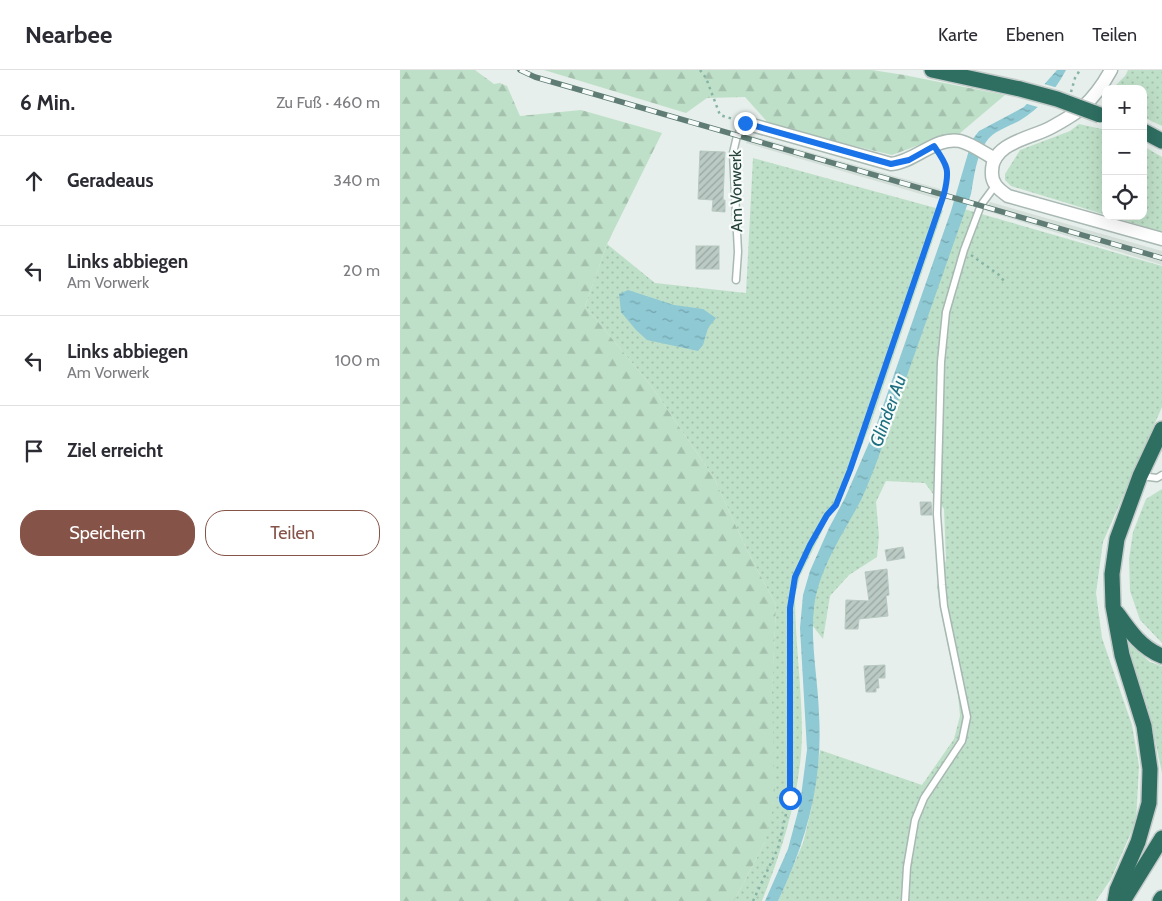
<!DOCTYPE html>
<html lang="de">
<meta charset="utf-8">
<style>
body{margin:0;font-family:Cabin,sans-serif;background:#f7f7f7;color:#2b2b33}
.controls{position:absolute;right:15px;top:15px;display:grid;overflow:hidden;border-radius:10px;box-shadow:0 5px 20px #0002}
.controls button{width:45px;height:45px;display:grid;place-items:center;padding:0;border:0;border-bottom:1px solid #e1e1e2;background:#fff;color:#2b2b33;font:25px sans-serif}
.stop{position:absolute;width:15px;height:15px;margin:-11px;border:4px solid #1a73e8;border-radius:50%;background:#fff}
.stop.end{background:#1a73e8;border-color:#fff;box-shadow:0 1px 5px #0008}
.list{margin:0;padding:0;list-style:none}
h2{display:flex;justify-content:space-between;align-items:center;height:65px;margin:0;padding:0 20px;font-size:21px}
h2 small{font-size:16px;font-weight:400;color:#7c7c81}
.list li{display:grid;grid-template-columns:32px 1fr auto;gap:15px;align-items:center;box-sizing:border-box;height:90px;padding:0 20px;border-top:1px solid #e1e1e2}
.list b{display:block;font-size:19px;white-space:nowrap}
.list p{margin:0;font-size:16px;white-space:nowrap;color:#7c7c81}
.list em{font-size:16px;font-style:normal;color:#7c7c81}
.actions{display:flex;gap:10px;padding:15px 20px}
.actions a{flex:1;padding:11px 0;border:1px solid #855347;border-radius:20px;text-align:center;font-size:18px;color:#855347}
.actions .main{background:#855347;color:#fff}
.icon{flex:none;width:28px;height:28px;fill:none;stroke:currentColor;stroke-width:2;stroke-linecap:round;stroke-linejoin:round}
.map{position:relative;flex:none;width:762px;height:831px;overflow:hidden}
header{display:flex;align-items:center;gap:30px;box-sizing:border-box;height:70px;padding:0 25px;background:#fff;border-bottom:1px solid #e1e1e2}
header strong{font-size:24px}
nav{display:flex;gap:28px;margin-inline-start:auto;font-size:18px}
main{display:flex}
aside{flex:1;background:#fff}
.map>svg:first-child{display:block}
.built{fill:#d4dfda}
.grass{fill:url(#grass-dots)}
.forest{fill:url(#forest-firs)}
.water{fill:url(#water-ripples)}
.pier{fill:#e6efeb}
.building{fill:url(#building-hatch);stroke:#b8c9c2}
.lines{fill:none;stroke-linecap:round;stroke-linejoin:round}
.service-casing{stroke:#a8b8b2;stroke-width:9}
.minor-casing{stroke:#a8b8b2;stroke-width:15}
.motorway-casing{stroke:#c2cac8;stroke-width:18}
.path{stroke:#86b3a5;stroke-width:2.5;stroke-dasharray:2.5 4;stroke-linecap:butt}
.service{stroke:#fff;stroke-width:6}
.minor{stroke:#fff;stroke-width:12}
.motorway{stroke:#2f6f62;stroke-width:15}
.rail-casing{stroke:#5f7d75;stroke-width:5.5}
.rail{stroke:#f7fbf9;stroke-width:4;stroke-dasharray:11;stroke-linecap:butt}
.motorway-bridge-casing{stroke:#c2cac8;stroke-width:18;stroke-linecap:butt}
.motorway-bridge{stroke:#2f6f62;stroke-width:15}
.route{stroke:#1a73e8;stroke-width:6}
.labels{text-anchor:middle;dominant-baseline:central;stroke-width:4.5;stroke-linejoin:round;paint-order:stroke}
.street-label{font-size:16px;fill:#24423a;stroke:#f7fbf9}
.water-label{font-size:18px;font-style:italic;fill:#1c6f80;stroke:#f7fbf9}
</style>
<header>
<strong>Nearbee</strong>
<nav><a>Karte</a><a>Ebenen</a><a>Teilen</a></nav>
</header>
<main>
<aside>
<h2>6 Min.<small>Zu Fuß · 460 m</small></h2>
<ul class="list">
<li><svg class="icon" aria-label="ahead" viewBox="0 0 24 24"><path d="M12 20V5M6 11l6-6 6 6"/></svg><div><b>Geradeaus</b></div><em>340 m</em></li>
<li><svg class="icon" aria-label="left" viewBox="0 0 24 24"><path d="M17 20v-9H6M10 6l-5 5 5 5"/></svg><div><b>Links abbiegen</b><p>Am Vorwerk</p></div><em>20 m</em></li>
<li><svg class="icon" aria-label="left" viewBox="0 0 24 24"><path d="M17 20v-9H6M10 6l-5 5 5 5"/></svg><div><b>Links abbiegen</b><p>Am Vorwerk</p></div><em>100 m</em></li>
<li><svg class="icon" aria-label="arrive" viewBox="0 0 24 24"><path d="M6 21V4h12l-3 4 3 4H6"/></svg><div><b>Ziel erreicht</b></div></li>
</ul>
<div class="actions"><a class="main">Speichern</a><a>Teilen</a></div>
</aside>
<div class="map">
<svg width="762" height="831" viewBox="0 0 762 831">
<defs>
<pattern id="grass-dots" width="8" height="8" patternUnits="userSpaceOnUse" patternTransform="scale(1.25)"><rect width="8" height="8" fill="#bfe0c8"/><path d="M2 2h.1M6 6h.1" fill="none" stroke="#a4c1ad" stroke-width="1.8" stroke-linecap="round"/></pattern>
<pattern id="forest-firs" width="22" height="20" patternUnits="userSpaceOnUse" patternTransform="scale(1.25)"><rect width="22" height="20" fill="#bfe0c8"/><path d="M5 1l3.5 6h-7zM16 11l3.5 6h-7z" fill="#a4c1ad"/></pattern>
<pattern id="water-ripples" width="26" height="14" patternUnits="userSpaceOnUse" patternTransform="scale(1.25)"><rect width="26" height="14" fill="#8ec9d4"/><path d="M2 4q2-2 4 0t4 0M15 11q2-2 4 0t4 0" fill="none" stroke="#74a5ad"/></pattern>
<pattern id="building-hatch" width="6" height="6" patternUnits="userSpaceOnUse" patternTransform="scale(1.25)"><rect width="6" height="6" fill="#bbcac4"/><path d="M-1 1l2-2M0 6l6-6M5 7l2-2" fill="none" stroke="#98a6a0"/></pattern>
</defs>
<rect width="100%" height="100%" fill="#e6efeb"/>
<!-- built -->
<g class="built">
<polygon points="349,65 540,119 538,129 346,73"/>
<polygon points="590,132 762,181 762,195 586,141"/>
</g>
<!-- grass -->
<g class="grass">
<polygon points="728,0 762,0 762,56 743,47 743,19 712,19 725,6"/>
<polygon points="679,54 706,60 706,145 611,116 605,110 605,104 620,80 670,61"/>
<polygon points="743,76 762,87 762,162 710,146 743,146"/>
<path d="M353,88l190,52 -73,216 -18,44 -52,106 -5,20c0,46 7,92 7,138 -1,58 -19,113 -40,167h-28l31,-59 11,-237 -30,-57 -32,-70 -62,-91 -67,-81 22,-62 48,39 91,10z"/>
<polygon points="564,139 762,196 762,337 703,472 696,523 702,568 732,655 739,696 736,751 711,809 696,831 378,831 403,773 411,740 420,680 522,715 554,669 560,646 558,624 540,538 537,516 546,490 544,439 525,413 486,411 476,432 479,466 477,487 449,505 430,526 423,569 412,555 413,520 450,445"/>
<polygon points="762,419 762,573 740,550 730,521 729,489 733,462 746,429"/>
<polygon points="726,571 750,592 762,596 762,703 749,642"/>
</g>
<!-- forest -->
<g class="forest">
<polygon points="0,0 75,0 94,14 100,13 107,16 120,46 181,40 262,63 207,174 185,236 252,317 314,408 346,478 376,535 372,627 375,730 365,772 334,831 0,831"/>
<polygon points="144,0 472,0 504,5 605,25 559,64 527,72 492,85 371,56 345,27 307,28 286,43"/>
</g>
<!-- water -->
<g class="water">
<path d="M657,0h9c-11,21 -27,39 -47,51 -11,6 -26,10 -33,21 -10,15 -12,35 -15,52l-94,267c-5,13 -10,26 -16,39 -18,34 -42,68 -47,107 -4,35 4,72 5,107 4,67 -12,126 -41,187h-13l23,-52 12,-45 7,-54 -7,-122 3,-33 7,-24 19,-43 16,-30 30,-69 76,-218 21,-71 7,-9 45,-24z"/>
<polygon points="228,220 274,235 303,239 316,248 308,258 303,275 298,281 247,270 236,260 221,242 219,224"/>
</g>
<!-- pier -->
<polygon class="pier" points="641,13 658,18 641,38 624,33"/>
<!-- building -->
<g class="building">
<polygon points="300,81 325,82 323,130 325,130 325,142 312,141 313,130 298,129"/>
<rect x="296" y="176" width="23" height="23"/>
<polygon points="520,432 531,432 532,445 521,445"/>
<polygon points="503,477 505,488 487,491 485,480"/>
<polygon points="487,499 489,525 486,526 488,546 459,549 458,559 445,559 446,530 469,531 465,502"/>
<polygon points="485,595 485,608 478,608 479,618 476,618 476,622 466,622 464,596"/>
</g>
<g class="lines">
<defs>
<g id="service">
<polyline points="336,210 338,182 333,83 337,66 345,53"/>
<polyline points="741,406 757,408 762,405"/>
<polyline points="505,831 507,797 515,750 524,728 562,671 567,647 544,536 542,515 537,444 541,292 546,242 564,180 581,135 595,116"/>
</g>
<g id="minor">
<path d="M711,0c-7,13 -17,27 -28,37 -9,8 -22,15 -33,21 -19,10 -58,15 -58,43 -1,12 6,18 16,25l154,43"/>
<path d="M345,53l146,41c24,-2 45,-28 69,-23 12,3 24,12 35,18"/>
</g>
<g id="motorway">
<polyline points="532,0 620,19"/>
<polyline points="743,61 762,71"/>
<path d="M717,543c12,17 24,35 45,43"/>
<polyline points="715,831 717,820 738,772 749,733 750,699 744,656 722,585 713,536 712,504 717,469 740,406 762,359"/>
<polyline points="723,831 762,768"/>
<polyline points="760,831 762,828"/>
</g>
</defs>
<!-- service casing -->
<use href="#service" class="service-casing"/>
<!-- minor casing -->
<use href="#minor" class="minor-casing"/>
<!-- motorway casing -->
<use href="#motorway" class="motorway-casing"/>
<!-- path -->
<g class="path">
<polyline points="300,0 306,8 320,45 333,49"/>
<polyline points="671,22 675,8 680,0"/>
<polyline points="571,185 599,205 604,211"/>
<path d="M353,831l25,-53 12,-51v-189l5,-31 15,-32 17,-30 9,-10 14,-35 94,-276c4,-14 5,-25 -4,-39"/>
</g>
<!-- service -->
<use href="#service" class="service"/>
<!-- minor -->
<use href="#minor" class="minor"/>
<!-- motorway -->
<use href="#motorway" class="motorway"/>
<defs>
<polyline id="rail" points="120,0 135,7 762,188"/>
</defs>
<!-- rail casing -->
<use href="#rail" class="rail-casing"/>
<!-- rail -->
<use href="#rail" class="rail"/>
<defs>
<polyline id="motorway-bridge" points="620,19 657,29 700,45"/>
</defs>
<!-- motorway-bridge casing -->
<use href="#motorway-bridge" class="motorway-bridge-casing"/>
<!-- motorway-bridge -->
<use href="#motorway-bridge" class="motorway-bridge"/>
</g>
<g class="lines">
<!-- route -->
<path class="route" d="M345,53l146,41 18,-4 25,-14c14,20 16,24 10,48l-94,276 -14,35 -9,10 -17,30 -15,32 -5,31v190"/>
</g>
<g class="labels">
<!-- street labels -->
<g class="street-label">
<text transform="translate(336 121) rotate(-91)">Am Vorwerk</text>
</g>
<!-- water labels -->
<g class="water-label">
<text transform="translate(488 341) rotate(-70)">Glinder Au</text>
</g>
</g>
</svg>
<div class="controls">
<button>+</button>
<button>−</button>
<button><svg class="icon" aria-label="locate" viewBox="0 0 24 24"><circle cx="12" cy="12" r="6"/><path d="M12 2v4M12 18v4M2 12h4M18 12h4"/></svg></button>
</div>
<div class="stop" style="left:390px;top:728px"></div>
<div class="stop end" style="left:345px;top:53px"></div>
</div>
</main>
